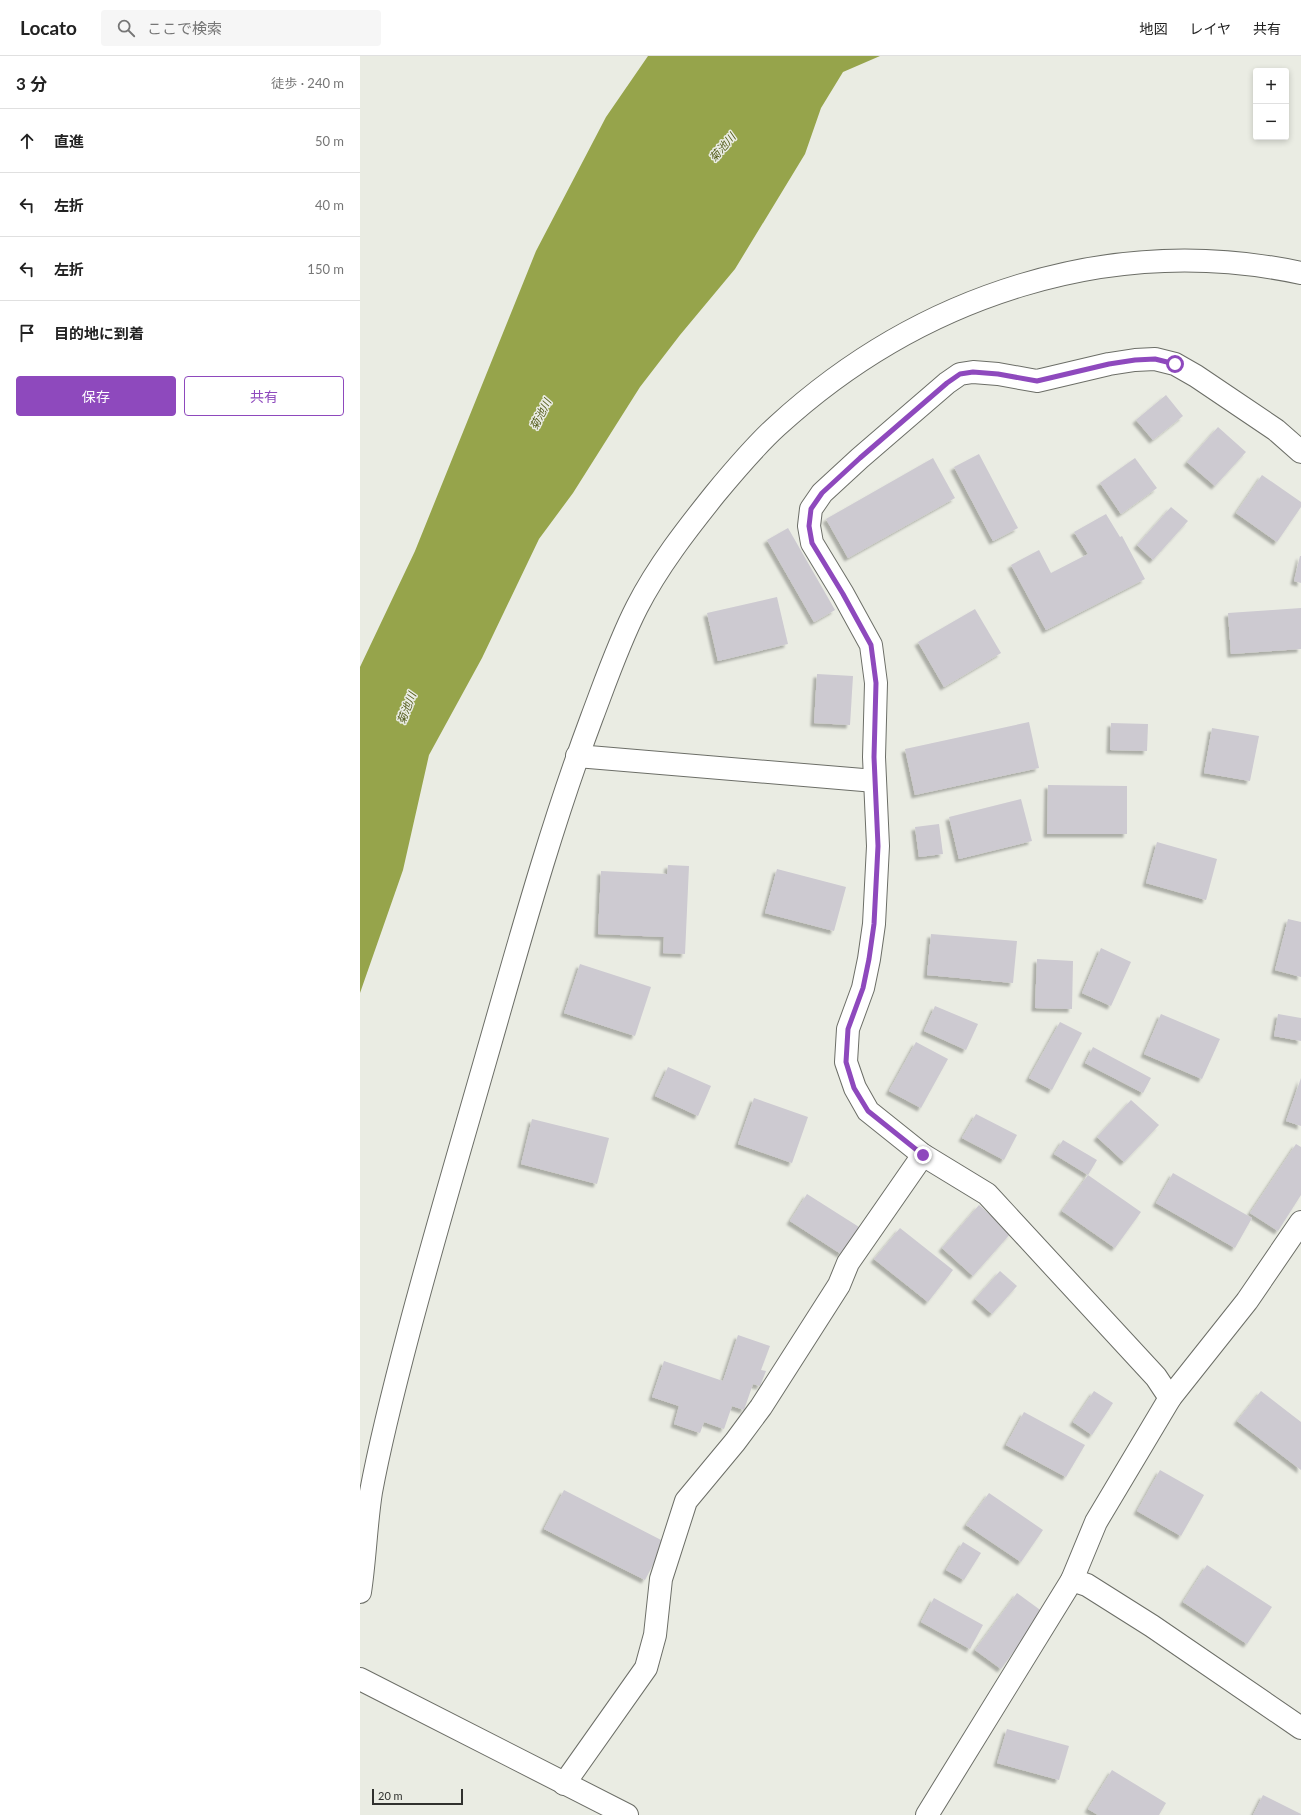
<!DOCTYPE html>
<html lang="ja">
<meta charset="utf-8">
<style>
body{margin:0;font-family:Lato,"Noto Sans JP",sans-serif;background:#f6f6f6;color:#222}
.controls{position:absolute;right:12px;top:12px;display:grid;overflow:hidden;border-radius:4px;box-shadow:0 2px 6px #0003}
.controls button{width:36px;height:36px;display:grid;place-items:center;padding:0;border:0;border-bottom:1px solid #e0e0e0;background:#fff;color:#222;font:20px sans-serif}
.scale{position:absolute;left:12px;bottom:10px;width:91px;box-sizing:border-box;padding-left:4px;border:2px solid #30312e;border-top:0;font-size:11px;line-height:14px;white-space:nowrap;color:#30312e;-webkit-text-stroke:3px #eaece3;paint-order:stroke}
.stop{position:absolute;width:12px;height:12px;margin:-9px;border:3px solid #8e49bd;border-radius:50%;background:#fff}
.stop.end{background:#8e49bd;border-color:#fff;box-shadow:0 1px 4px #0008}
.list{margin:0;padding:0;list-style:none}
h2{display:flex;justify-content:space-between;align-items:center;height:52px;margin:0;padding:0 16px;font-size:17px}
h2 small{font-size:13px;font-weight:400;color:#767676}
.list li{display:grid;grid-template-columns:26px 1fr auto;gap:12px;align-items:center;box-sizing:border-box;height:64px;padding:0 16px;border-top:1px solid #e0e0e0}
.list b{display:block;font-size:15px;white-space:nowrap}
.list em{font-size:13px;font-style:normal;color:#767676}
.actions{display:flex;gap:8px;padding:12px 16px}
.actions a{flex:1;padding:9px 0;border:1px solid #8e49bd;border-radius:4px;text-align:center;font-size:14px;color:#8e49bd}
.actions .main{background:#8e49bd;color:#fff}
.icon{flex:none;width:22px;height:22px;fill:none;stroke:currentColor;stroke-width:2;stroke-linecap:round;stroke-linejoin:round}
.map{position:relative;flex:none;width:941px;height:1759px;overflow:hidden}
header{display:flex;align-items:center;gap:24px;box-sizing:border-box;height:56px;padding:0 20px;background:#fff;border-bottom:1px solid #e0e0e0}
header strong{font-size:19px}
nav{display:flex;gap:22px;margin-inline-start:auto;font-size:14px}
.search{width:280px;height:36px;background:#f6f6f6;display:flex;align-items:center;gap:10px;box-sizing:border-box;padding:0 14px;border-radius:4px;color:#767676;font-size:15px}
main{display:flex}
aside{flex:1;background:#fff}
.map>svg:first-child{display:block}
.water{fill:#96a44b}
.building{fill:#cdcad1;filter:url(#shadow)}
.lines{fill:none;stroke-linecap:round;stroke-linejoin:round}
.minor-casing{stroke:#6c6e67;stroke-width:24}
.minor{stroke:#fff;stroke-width:22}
.route{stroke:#8e49bd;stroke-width:5}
.labels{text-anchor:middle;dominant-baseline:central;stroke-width:3;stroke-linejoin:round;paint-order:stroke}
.water-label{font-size:11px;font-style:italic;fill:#545d1d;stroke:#eaece3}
</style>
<header>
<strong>Locato</strong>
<div class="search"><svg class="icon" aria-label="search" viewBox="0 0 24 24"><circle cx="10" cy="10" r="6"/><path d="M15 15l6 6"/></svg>ここで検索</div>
<nav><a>地図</a><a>レイヤ</a><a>共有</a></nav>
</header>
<main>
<aside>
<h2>3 分<small>徒歩 · 240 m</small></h2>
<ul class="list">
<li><svg class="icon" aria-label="ahead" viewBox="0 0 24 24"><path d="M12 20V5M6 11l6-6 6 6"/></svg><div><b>直進</b></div><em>50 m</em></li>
<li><svg class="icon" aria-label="left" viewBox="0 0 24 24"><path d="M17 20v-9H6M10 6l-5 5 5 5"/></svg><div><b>左折</b></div><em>40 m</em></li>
<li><svg class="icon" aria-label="left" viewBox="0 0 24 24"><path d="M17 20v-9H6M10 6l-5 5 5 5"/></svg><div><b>左折</b></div><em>150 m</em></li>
<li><svg class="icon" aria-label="arrive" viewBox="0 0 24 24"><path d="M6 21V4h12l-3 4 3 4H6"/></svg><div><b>目的地に到着</b></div></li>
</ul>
<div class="actions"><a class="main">保存</a><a>共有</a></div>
</aside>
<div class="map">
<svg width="941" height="1759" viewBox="0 0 941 1759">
<defs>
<filter id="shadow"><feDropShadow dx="-3.5" dy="3.5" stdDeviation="1" flood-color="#0004"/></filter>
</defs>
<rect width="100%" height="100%" fill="#eaece3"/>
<!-- water -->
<polygon class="water" points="288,0 520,0 483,16 461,52 445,98 375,213 320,279 280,331 213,437 179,483 122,602 69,699 43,814 0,937 0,611 55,495 176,195 246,61"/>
<!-- building -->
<g class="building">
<polygon points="806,339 823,360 793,384 776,364"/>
<polygon points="858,371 886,396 855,430 827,406"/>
<polygon points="619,398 658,472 633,485 594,411"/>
<polygon points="573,402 595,442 488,502 466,463"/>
<polygon points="775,402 797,432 761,458 740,427"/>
<polygon points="902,419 941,446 941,451 917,486 876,457"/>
<polygon points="811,451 828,465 793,504 777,489"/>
<polygon points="746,458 760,481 762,480 785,523 686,574 651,509 679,494 691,517 728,498 714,476"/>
<polygon points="428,472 475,554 454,566 407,484"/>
<polygon points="940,500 941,500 941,527 934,525"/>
<polygon points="417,541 428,588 358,605 347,557"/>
<polygon points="941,552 941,593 871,598 868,557"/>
<polygon points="615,553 641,597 584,631 558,586"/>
<polygon points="457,618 493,620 490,669 454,667"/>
<polygon points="669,666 679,712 555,739 545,693"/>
<polygon points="751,667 788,668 787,695 750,694"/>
<polygon points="852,672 899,680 890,725 844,717"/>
<polygon points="688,729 767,730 767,778 687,778"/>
<polygon points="661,743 672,785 599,803 589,761"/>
<polygon points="579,768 583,798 559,801 555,771"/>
<polygon points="797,786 857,803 846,844 786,827"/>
<polygon points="308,809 329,810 325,898 303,897 304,881 238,878 241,815 307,818"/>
<polygon points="417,813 486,831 474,875 405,857"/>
<polygon points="928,863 941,866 941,921 915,914"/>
<polygon points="571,878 657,885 653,927 567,919"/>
<polygon points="741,892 771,906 751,950 722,937"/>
<polygon points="677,903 713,905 712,953 675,952"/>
<polygon points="220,908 291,931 275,980 204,957"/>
<polygon points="575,950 618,968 606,994 564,975"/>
<polygon points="801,958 860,983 842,1023 784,998"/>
<polygon points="918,958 941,962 941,985 914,980"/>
<polygon points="700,966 722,977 692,1034 669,1022"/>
<polygon points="556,986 588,1003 561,1052 529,1035"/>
<polygon points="733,991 791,1022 783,1037 725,1007"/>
<polygon points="308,1011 351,1030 338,1060 295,1040"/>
<polygon points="941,1022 941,1070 926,1065"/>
<polygon points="394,1042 448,1061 432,1107 378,1088"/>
<polygon points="771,1044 799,1069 764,1106 737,1081"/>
<polygon points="616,1058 657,1079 644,1104 602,1082"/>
<polygon points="172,1063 249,1082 237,1128 161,1108"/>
<polygon points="703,1084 737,1104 728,1119 694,1098"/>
<polygon points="936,1088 941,1091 941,1139 918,1175 890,1157"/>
<polygon points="813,1117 892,1162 875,1192 796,1147"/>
<polygon points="728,1119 781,1156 755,1192 702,1155"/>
<polygon points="447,1138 499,1171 481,1198 430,1165"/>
<polygon points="619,1149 651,1177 613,1220 582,1192"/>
<polygon points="540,1172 593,1214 568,1246 514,1203"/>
<polygon points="640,1215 657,1230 632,1258 615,1243"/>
<polygon points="378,1279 410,1290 401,1314 406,1315 400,1330 393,1328 384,1354 372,1350 364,1373 344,1366 340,1377 314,1368 319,1350 292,1341 304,1305 363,1325"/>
<polygon points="734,1335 753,1347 732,1379 713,1366"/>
<polygon points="901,1335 941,1366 941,1414 877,1365"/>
<polygon points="664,1356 725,1389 706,1421 646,1389"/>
<polygon points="800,1414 844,1439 821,1480 777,1455"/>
<polygon points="204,1434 305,1486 285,1524 184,1473"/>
<polygon points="629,1437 683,1474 661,1506 606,1469"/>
<polygon points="603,1486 621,1497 604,1524 586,1514"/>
<polygon points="847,1509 912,1551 887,1588 823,1546"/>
<polygon points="657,1537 683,1556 641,1613 615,1594"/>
<polygon points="574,1542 623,1569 610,1593 561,1566"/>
<polygon points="647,1673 709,1690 699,1724 637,1707"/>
<polygon points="752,1714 806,1747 799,1759 738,1759 728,1753"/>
<polygon points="903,1739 941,1758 941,1759 893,1759"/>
</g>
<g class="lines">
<defs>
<g id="minor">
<polyline points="217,700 515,725"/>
<polyline points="810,1342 796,1321 627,1138 563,1099 508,1055 495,1032 486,1006 488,973 503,932 509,903 514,868 518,790 514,701 516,627 511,589 483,538 452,487 449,470 451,453 462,437 500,402 587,327 600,318 613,316 638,318 677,325 749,308 775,304 795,303 815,308 836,320 916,374 941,396"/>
<polyline points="712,1524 727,1529 792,1570 941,1672"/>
<path d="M0,1536c5,-33 6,-68 11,-100 10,-54 24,-108 38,-161 24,-91 51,-182 77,-273 33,-115 64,-229 106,-341 14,-37 27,-75 45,-110 21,-41 50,-78 78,-113 19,-23 39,-47 62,-68 142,-130 333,-194 524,-153"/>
<polyline points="0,1623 267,1759"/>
<polyline points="204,1728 286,1612 295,1579 301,1523 326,1445 375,1386 401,1351 479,1229 488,1207 563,1099"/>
<polyline points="567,1759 712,1524 736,1466 810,1342 887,1245 941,1166"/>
</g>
</defs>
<!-- minor casing -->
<use href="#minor" class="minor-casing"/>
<!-- minor -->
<use href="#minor" class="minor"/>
</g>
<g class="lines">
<!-- route -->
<polyline class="route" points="563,1099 508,1055 494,1032 486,1006 488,973 503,932 509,903 514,868 518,790 514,701 516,627 511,589 483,538 452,487 449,470 451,453 462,437 500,402 587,327 600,318 613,316 638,318 677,325 749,308 775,304 795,303 815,308"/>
</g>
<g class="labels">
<!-- water labels -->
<g class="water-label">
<text transform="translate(362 91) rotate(-49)">菊池川</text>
<text transform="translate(180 358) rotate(-63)">菊池川</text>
<text transform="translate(46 652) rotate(-69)">菊池川</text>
</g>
</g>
</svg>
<div class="controls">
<button>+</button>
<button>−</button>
</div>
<div class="scale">20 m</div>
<div class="stop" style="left:815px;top:308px"></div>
<div class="stop end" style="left:563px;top:1099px"></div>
</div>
</main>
